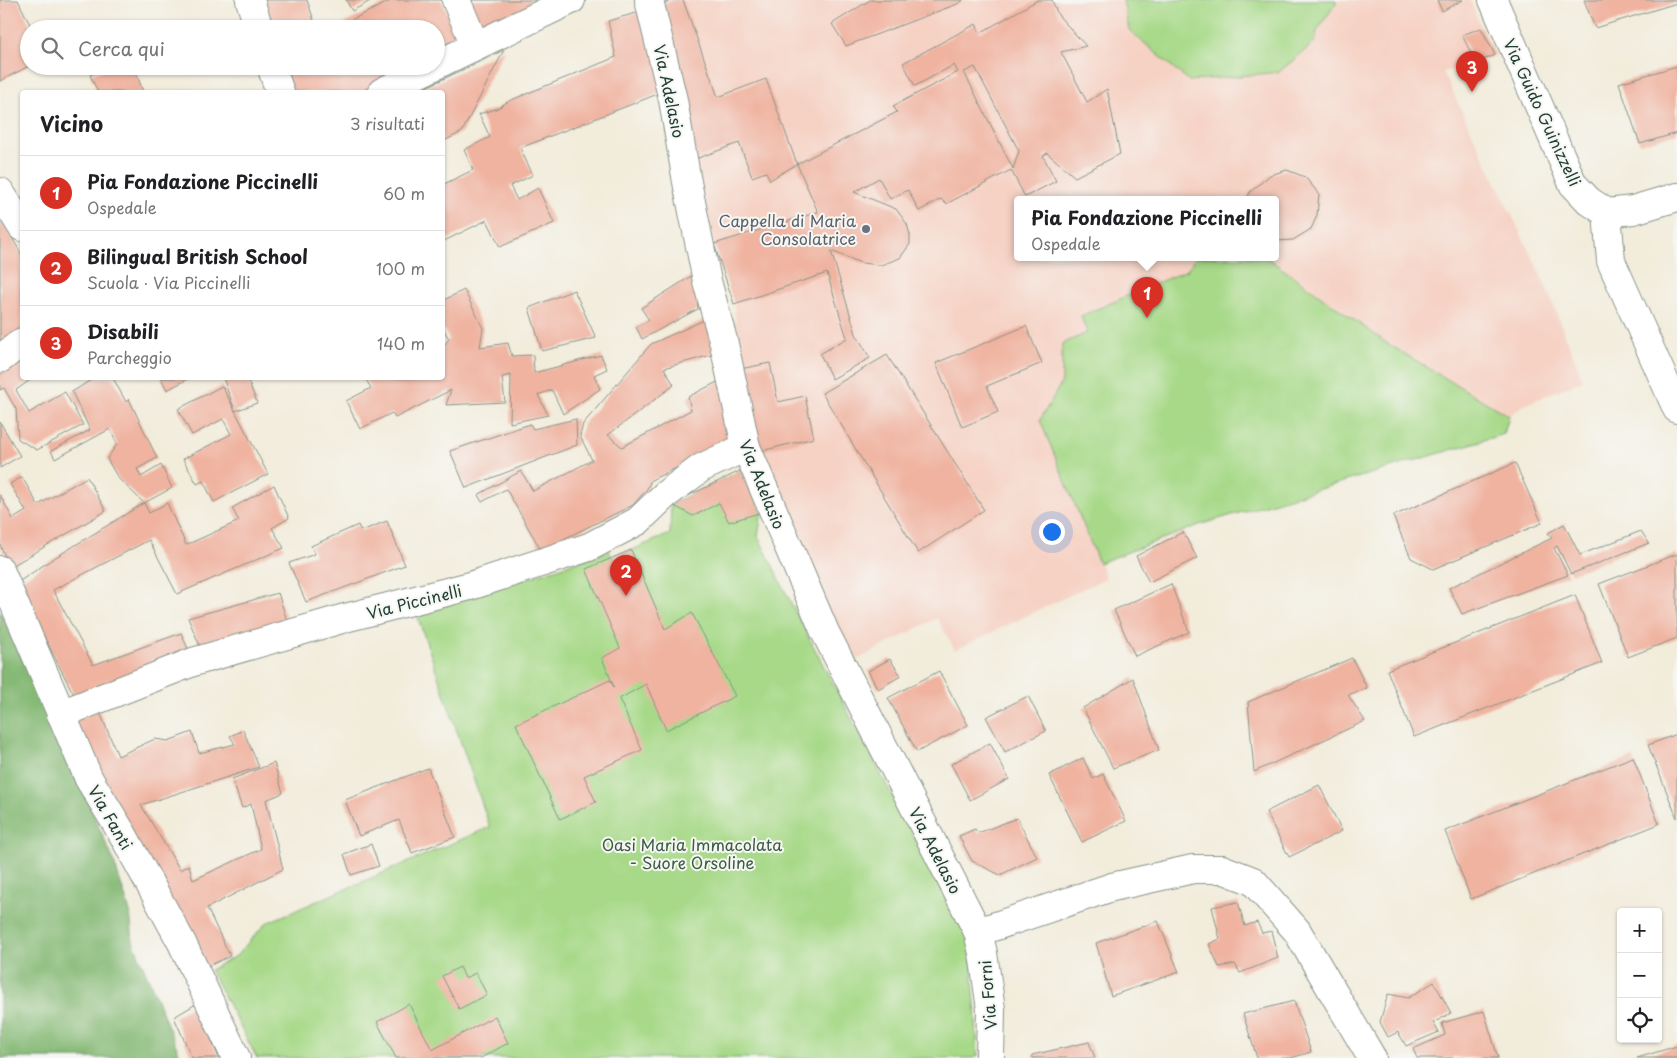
<!DOCTYPE html>
<html lang="it">
<meta charset="utf-8">
<style>
body{margin:0;font-family:"Playpen Sans",sans-serif;background:#f6f6f6;color:#202124}
.controls{position:absolute;right:15px;bottom:15px;display:grid;overflow:hidden;border-radius:5px;box-shadow:0 1px 4px #0004}
.controls button{width:45px;height:45px;display:grid;place-items:center;padding:0;border:0;border-bottom:1px solid #e0e0e0;background:#fff;color:#202124;font:25px sans-serif}
.you{position:absolute;left:1051px;top:531px;width:18px;height:18px;margin:-12px;border:4px solid #fff;border-radius:50%;background:#1a73e8;box-shadow:0 0 0 8px #1a73e833}
.badge{display:grid;place-items:center;width:32px;height:32px;border-radius:50%;background:#d93025;color:#fff;font-size:16px;font-weight:700}
.pin{position:absolute;translate:-50% -41px;filter:drop-shadow(0 1px 2px #0008)}
.pin::after{content:'';position:absolute;top:26px;width:18px;height:15px;background:inherit;clip-path:polygon(0 0,100% 0,50% 100%)}
.popup{position:absolute;left:1014px;top:196px;width:265px;height:65px;box-sizing:border-box;display:grid;place-content:center;border-radius:5px;background:#fff;filter:drop-shadow(0 1px 4px #0005);font-size:16px;white-space:nowrap;color:#757577}
.popup b{font-size:19px;color:#202124}
.popup::after{content:'';position:absolute;left:50%;top:100%;margin-left:-10px;border:10px solid transparent;border-top-color:#fff}
.list{margin:0;padding:0;list-style:none}
h2{display:flex;justify-content:space-between;align-items:center;height:65px;margin:0;padding:0 20px;font-size:21px}
h2 small{font-size:16px;font-weight:400;color:#757577}
.list li{display:grid;grid-template-columns:32px 1fr auto;gap:15px;align-items:center;box-sizing:border-box;height:75px;padding:0 20px;border-top:1px solid #e0e0e0}
.list b{display:block;font-size:19px;white-space:nowrap}
.list p{margin:0;font-size:16px;white-space:nowrap;color:#757577}
.list em{font-size:16px;font-style:normal;color:#757577}
.icon{flex:none;width:28px;height:28px;fill:none;stroke:currentColor;stroke-width:2;stroke-linecap:round;stroke-linejoin:round}
.map{position:relative;flex:none;width:1677px;height:1058px;overflow:hidden}
.search{position:absolute;background:#fff;box-shadow:0 1px 4px #0004;left:20px;top:20px;width:425px;height:55px;display:flex;align-items:center;gap:12px;box-sizing:border-box;padding:0 18px;border-radius:28px;color:#757577;font-size:19px}
.panel{position:absolute;background:#fff;box-shadow:0 1px 4px #0004;left:20px;top:90px;width:425px;height:290px;border-radius:5px}
.map>svg:first-child{display:block}
.built{fill:#f6d2c4;fill-rule:evenodd}
.green{fill:#a7d988;stroke:#638b5e}
.forest{fill:#85b974;stroke:#527b54}
.building{fill:#f0b3a0;fill-rule:evenodd}
.lines{fill:none;stroke-linecap:round;stroke-linejoin:round}
.minor-casing{stroke:#889488;stroke-width:30}
.minor{stroke:#fff;stroke-width:28}
.worship-dot{fill:#6b7280;stroke:#f6f6f2;stroke-width:2}
.labels{text-anchor:middle;dominant-baseline:central;stroke-width:4;stroke-linejoin:round;paint-order:stroke}
.street-label{font-size:16px;fill:#1f3d34;stroke:#f6f6f2}
.worship-label{font-size:16px;fill:#5b616d;stroke:#f6f6f2;text-anchor:end}
.park-label{font-size:16px;fill:#3a5c45;stroke:#f6f6f2}
</style>
<div class="map">
<svg width="1677" height="1058" viewBox="0 0 1677 1058">
<rect width="100%" height="100%" fill="#f6f6f2"/>
<filter id="ink" filterUnits="userSpaceOnUse"><feTurbulence type="fractalNoise" baseFrequency=".02" numOctaves="2"/><feDisplacementMap in="SourceGraphic" scale="10" xChannelSelector="R" yChannelSelector="G"/><feConvolveMatrix kernelMatrix="1 2 1 2 8 2 1 2 1" color-interpolation-filters="sRGB"/></filter>
<filter id="wash" filterUnits="userSpaceOnUse"><feTurbulence type="fractalNoise" baseFrequency=".0096" numOctaves="4" result="noise"/><feDisplacementMap in="SourceGraphic" scale="20" xChannelSelector="R" yChannelSelector="G"/><feGaussianBlur stdDeviation="1.12" result="paint"/><feColorMatrix in="noise" values="0 0 0 0 0 0 0 0 0 0 0 0 0 0 0 0 0 1.4 0 .05"/><feComposite in="paint" operator="in"/></filter>
<g filter="url(#wash)">
<rect width="100%" height="100%" fill="#f2ecdb"/>
<!-- built -->
<path class="built" d="M673,0h797l11,28 14,27 -19,8 -33,9 101,210 39,98 -59,25 -15,11 -5,18 -302,90 -102,39 6,15 -151,72 -18,-32 -88,46 -55,-108 -59,-186 2,-37 -3,-29 -20,-60 -7,-34 -17,-49 -32,-155zM1018,199h258v58h-258z"/>
<!-- green -->
<g class="green">
<polygon points="1123,0 1336,0 1336,3 1317,31 1315,42 1279,72 1189,81 1129,30"/>
<polygon points="1196,257 1266,257 1388,344 1509,416 1504,434 1202,524 1099,563 1040,420 1062,382 1062,344 1087,333 1081,316 1187,270"/>
<polygon points="740,471 762,512 758,536 800,621 970,943 975,1004 978,1056 974,1058 257,1058 210,970 236,956 266,923 490,827 417,615 609,551 612,558 670,534 671,504"/>
</g>
<!-- forest -->
<polygon class="forest" points="0,612 43,703 48,723 73,769 113,859 130,912 133,941 181,1058 0,1058"/>
<g id="blocks">
<!-- building -->
<g class="building">
<polygon points="0,0 18,0 32,29 29,29 29,66 0,81"/>
<polygon points="258,0 307,0 317,29 271,29"/>
<polygon points="346,0 372,0 352,11"/>
<polygon points="392,0 441,0 460,36 459,43 436,54 436,29 340,29 339,26"/>
<polygon points="470,0 544,0 483,31"/>
<path d="M673,0h10l35,97 48,-18 31,85 100,-52 -4,-6 65,-34 -4,-7 -39,21 -12,-23 73,-39 4,9 58,-33h14l6,15 28,31 -25,6 26,50 20,-13 13,65 -45,23 -28,-24 -4,3 13,25 -31,16 -14,-27 -65,34 -5,-5 -22,12 -11,-21 -18,9 -11,-21 -25,14 42,17 11,15 3,11v9l-10,14 -19,7 -20,-2 -30,-12 25,83 14,24 -38,21 -12,-25 27,-16 -20,-65 -93,31 -20,-60 104,-32 -21,-48 -27,16 -4,-8 -14,5 -13,-34 -49,18 -32,-155zM975,67l44,84 -6,18 -49,-97z"/>
<polygon points="870,0 963,0 960,3 846,46 832,24"/>
<polygon points="1437,0 1463,0 1442,11"/>
<polygon points="1584,0 1677,0 1677,3 1595,28"/>
<polygon points="643,11 668,90 520,148 533,175 510,186 517,200 538,188 554,223 500,247 487,220 442,242 442,185 473,170 464,150 490,137 479,114 496,109 509,101 616,57 608,21"/>
<polygon points="1481,28 1495,55 1476,63 1462,35"/>
<polygon points="504,50 462,132 442,142 442,92 416,92"/>
<polygon points="113,66 134,66 143,92 98,92 90,75"/>
<polygon points="281,66 301,66 302,70 311,66 412,66 360,92 291,92"/>
<polygon points="1677,66 1677,133 1640,144 1619,83"/>
<polygon points="1287,170 1305,177 1319,194 1317,215 1311,229 1293,240 1276,241 1276,199 1247,199 1250,192 1270,175"/>
<polygon points="0,217 22,255 22,336 0,352"/>
<polygon points="696,273 698,309 642,339 636,327 649,320 641,308"/>
<polygon points="464,290 483,328 480,347 508,343 512,356 533,355 534,373 601,355 607,369 594,375 600,389 563,414 552,390 538,395 548,415 510,423 511,375 502,377 505,402 446,405 451,390 395,418 392,413 360,429 346,401 371,388 365,378 442,378 442,348 449,339 442,326 442,301"/>
<polygon points="574,290 596,338 542,351 529,308"/>
<polygon points="713,316 722,352 664,368 674,385 608,435 622,447 691,410 688,397 727,377 739,438 651,480 647,489 633,505 541,550 506,489 482,502 478,495 521,471 533,491 592,460 580,436 583,424 651,344"/>
<polygon points="1026,326 1042,363 987,386 998,412 962,427 936,363"/>
<polygon points="887,355 984,510 918,553 822,393"/>
<polygon points="22,356 22,378 33,378 16,390 29,413 65,392 83,425 37,450 18,439 16,409 4,388 0,390 0,372"/>
<polygon points="770,363 778,402 805,396 814,438 753,453 735,370"/>
<polygon points="94,378 113,378 126,402 129,399 157,458 137,469 141,477 161,465 172,488 144,503 149,513 167,503 186,545 239,521 232,508 274,485 289,518 272,528 284,548 177,594 149,540 53,590 93,665 181,633 190,653 77,701 17,583 51,560 144,503 118,478 107,459 117,444 110,429 55,459 51,451 90,430 72,392"/>
<polygon points="161,378 190,378 167,390"/>
<polygon points="223,378 247,378 257,403 235,411"/>
<polygon points="222,386 268,474 214,502 203,481 197,484 183,459 231,434 223,419 192,435 178,409"/>
<polygon points="576,419 577,445 466,488 450,451 530,424 533,429"/>
<polygon points="0,422 20,456 0,468"/>
<polygon points="1515,463 1542,523 1433,569 1411,558 1393,516"/>
<polygon points="740,471 762,512 729,522 719,503 693,516 671,504"/>
<polygon points="22,477 38,505 87,477 106,511 10,567 0,545 0,495 13,519 26,511 10,484"/>
<polygon points="387,521 405,565 306,602 289,563 315,554 311,546 358,525 361,531"/>
<polygon points="1564,524 1580,555 1641,531 1649,543 1571,574 1557,546 1554,548 1568,575 1462,614 1449,588 1552,538 1548,533"/>
<polygon points="1183,532 1197,558 1149,582 1136,556"/>
<polygon points="631,550 665,629 692,613 735,696 666,730 646,684 619,699 642,750 584,776 596,802 560,819 516,724 610,680 614,687 602,658 620,648 586,569"/>
<polygon points="1677,554 1677,638 1628,657 1599,584"/>
<polygon points="1171,584 1189,632 1135,656 1114,610"/>
<polygon points="278,593 290,630 203,653 188,618"/>
<polygon points="1575,595 1602,663 1414,737 1387,670"/>
<polygon points="1352,658 1367,688 1348,695 1365,721 1254,772 1248,702"/>
<polygon points="890,659 901,676 878,689 868,671"/>
<polygon points="939,671 968,725 917,752 888,698"/>
<polygon points="1133,678 1159,750 1113,768 1083,708"/>
<polygon points="1028,696 1046,731 1005,752 986,717"/>
<polygon points="99,710 118,756 155,739 168,741 192,732 199,753 235,744 230,736 243,730 259,767 141,805 180,870 189,865 193,880 261,849 251,804 242,808 232,779 274,763 283,793 266,800 283,869 207,908 230,956 206,967 65,724"/>
<polygon points="1677,734 1677,818 1648,745"/>
<polygon points="990,743 1009,779 970,800 951,764"/>
<polygon points="1633,757 1659,824 1471,899 1445,831"/>
<polygon points="1083,758 1093,779 1103,774 1126,821 1082,842 1049,775"/>
<polygon points="428,768 455,837 412,853 399,820 359,836 345,800"/>
<polygon points="1319,785 1342,831 1289,857 1266,812"/>
<polygon points="1017,818 1037,857 1000,875 972,861 959,836 975,829 978,833"/>
<polygon points="371,844 379,866 351,875 344,854"/>
<polygon points="1238,902 1245,926 1257,922 1262,933 1271,931 1278,958 1240,973 1235,964 1219,967 1209,944 1220,939 1212,907"/>
<polygon points="1158,921 1179,972 1111,996 1096,943"/>
<polygon points="460,967 465,978 476,973 487,995 459,1009 442,976"/>
<polygon points="1434,982 1451,1013 1433,1023 1439,1032 1406,1046 1398,1032 1388,1037 1380,1022 1388,994 1408,998"/>
<polygon points="1294,1001 1311,1052 1291,1058 1257,1058 1243,1014"/>
<polygon points="196,1004 219,1058 192,1058 174,1017"/>
<polygon points="409,1004 432,1050 495,1016 508,1043 481,1058 396,1058 377,1022"/>
<polygon points="1484,1011 1498,1058 1417,1058 1413,1049 1445,1035 1442,1023"/>
<polygon points="1089,1042 1095,1058 1033,1058 1032,1055"/>
<polygon points="1677,1046 1677,1058 1637,1058"/>
</g>
</g>
</g>
<g filter="url(#ink)">
<use href="#blocks" fill-opacity="0" stroke="#889488" stroke-width="1"/>
<g class="lines">
<defs>
<g id="minor">
<polyline points="250,0 259,29"/>
<polyline points="456,0 475,45"/>
<polyline points="649,0 673,100 687,182 707,281 724,344 746,447 825,632 978,932 983,953 991,1009 990,1058"/>
<polyline points="1493,0 1573,184 1589,201 1607,213 1611,261 1677,409"/>
<polyline points="436,65 571,0"/>
<polyline points="271,66 280,92"/>
<polyline points="382,92 434,66"/>
<polyline points="0,192 22,227"/>
<polyline points="1607,213 1633,210 1677,197"/>
<polyline points="0,359 22,342"/>
<polyline points="0,570 89,779 122,833 182,943 236,1058"/>
<polyline points="61,714 193,662 345,618 470,586 589,547 638,521 665,495 701,468 746,447"/>
<polyline points="978,932 1112,887 1193,869 1222,869 1253,881 1297,931 1372,1058"/>
</g>
</defs>
<!-- minor casing -->
<use href="#minor" class="minor-casing"/>
<!-- minor -->
<use href="#minor" class="minor"/>
</g>
</g>
<!-- markers -->
<circle class="worship-dot" cx="866" cy="229" r="5"/>
<g class="labels">
<!-- street labels -->
<g class="street-label">
<text transform="translate(670 91) rotate(78)">Via Adelasio</text>
<text transform="translate(1543 112) rotate(65)">Via Guido Guinizzelli</text>
<text transform="translate(763 484) rotate(68)">Via Adelasio</text>
<text transform="translate(414 601) rotate(-14)">Via Piccinelli</text>
<text transform="translate(111 817) rotate(60)">Via Fanti</text>
<text transform="translate(936 850) rotate(63)">Via Adelasio</text>
<text transform="translate(987 995) rotate(-95)">Via Forni</text>
</g>
<!-- worship labels -->
<g class="worship-label">
<text x="856" y="220">Cappella di Maria<tspan x="856" dy="18">Consolatrice</tspan></text>
</g>
<!-- park labels -->
<g class="park-label">
<text x="692" y="844">Oasi Maria Immacolata<tspan x="692" dy="18">- Suore Orsoline</tspan></text>
</g>
</g>
</svg>
<div class="controls">
<button>+</button>
<button>−</button>
<button><svg class="icon" aria-label="locate" viewBox="0 0 24 24"><circle cx="12" cy="12" r="6"/><path d="M12 2v4M12 18v4M2 12h4M18 12h4"/></svg></button>
</div>
<div class="you"></div>
<div class="pin badge" style="left:1147px;top:318px">1</div>
<div class="popup"><b>Pia Fondazione Piccinelli</b>Ospedale</div>
<div class="pin badge" style="left:626px;top:596px">2</div>
<div class="pin badge" style="left:1472px;top:92px">3</div>
<div class="search"><svg class="icon" aria-label="search" viewBox="0 0 24 24"><circle cx="10" cy="10" r="6"/><path d="M15 15l6 6"/></svg>Cerca qui</div>
<section class="panel">
<h2>Vicino<small>3 risultati</small></h2>
<ul class="list">
<li><span class="badge">1</span><div><b>Pia Fondazione Piccinelli</b><p>Ospedale</p></div><em>60 m</em></li>
<li><span class="badge">2</span><div><b>Bilingual British School</b><p>Scuola · Via Piccinelli</p></div><em>100 m</em></li>
<li><span class="badge">3</span><div><b>Disabili</b><p>Parcheggio</p></div><em>140 m</em></li>
</ul>
</section>
</div>
